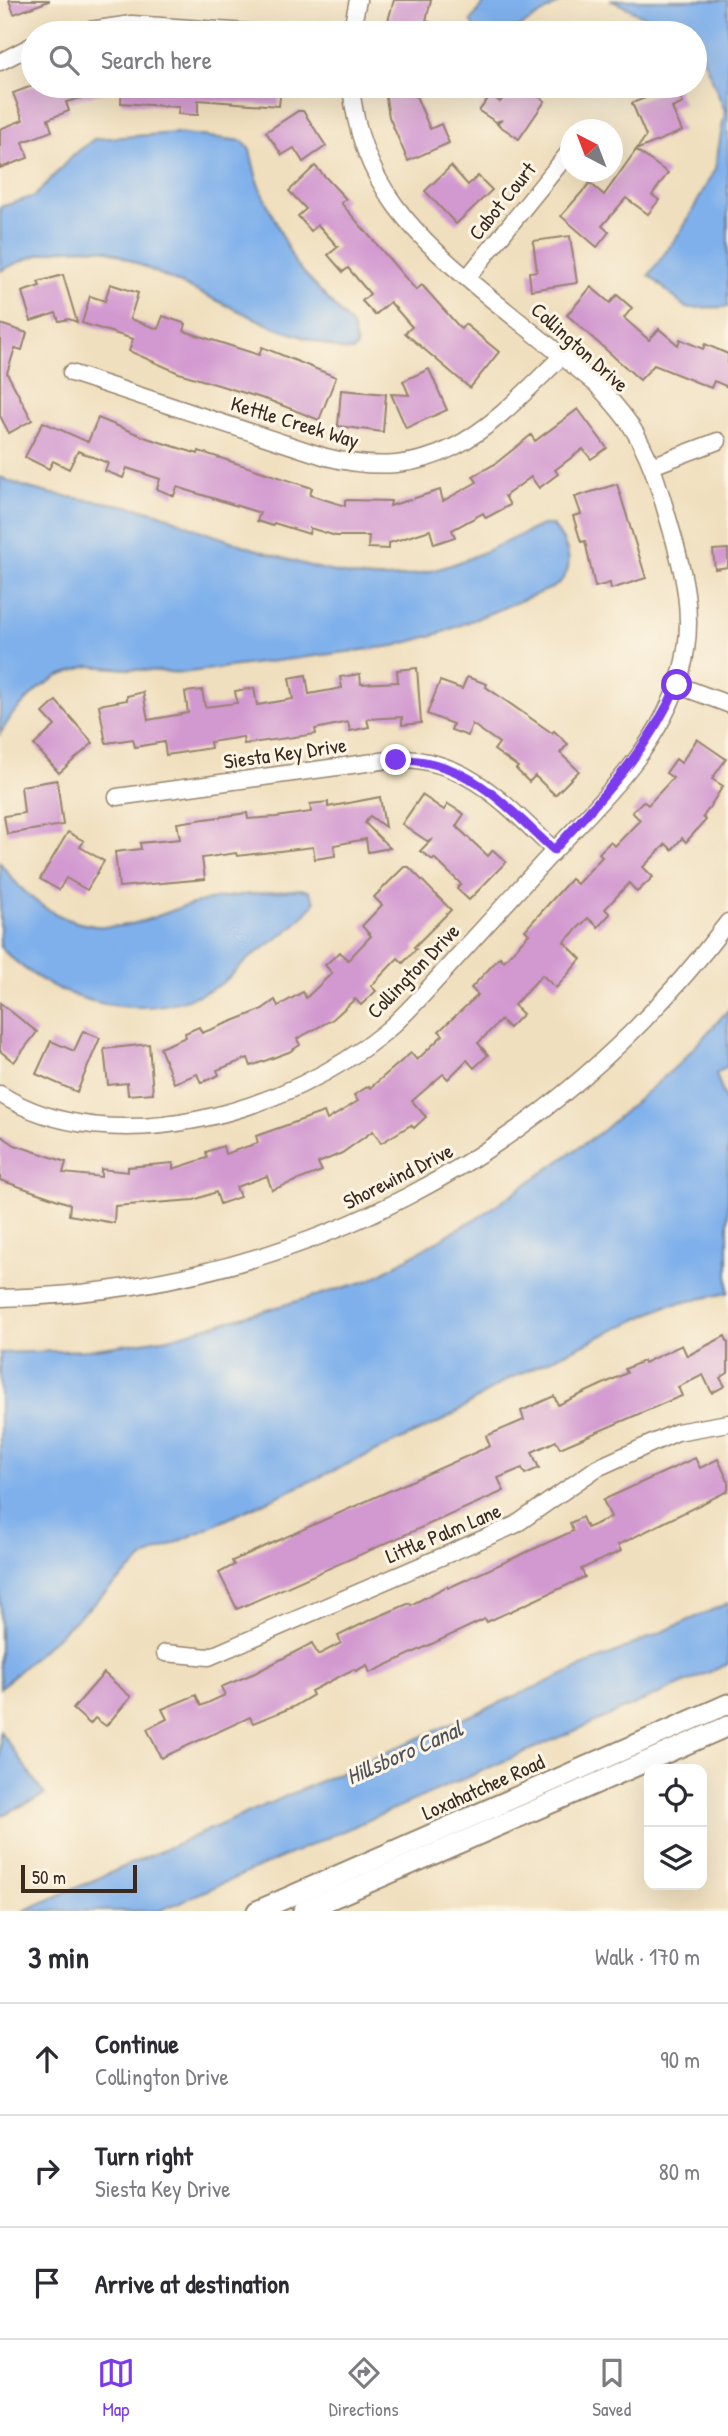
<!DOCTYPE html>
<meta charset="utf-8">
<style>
body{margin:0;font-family:"Patrick Hand",sans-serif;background:#f7f7f7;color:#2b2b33}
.controls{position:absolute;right:21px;bottom:21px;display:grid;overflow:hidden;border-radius:14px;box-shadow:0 7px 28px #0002}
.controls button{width:63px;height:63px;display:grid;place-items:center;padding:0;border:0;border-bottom:2px solid #e1e1e2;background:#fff;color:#2b2b33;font:35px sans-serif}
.compass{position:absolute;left:560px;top:119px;width:63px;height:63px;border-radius:50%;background:#fff;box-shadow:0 7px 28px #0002;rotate:318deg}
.scale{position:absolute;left:21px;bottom:18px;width:116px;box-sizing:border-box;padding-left:7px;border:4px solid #3b2a1e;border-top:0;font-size:19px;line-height:24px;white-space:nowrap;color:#3b2a1e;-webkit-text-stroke:5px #fcf5e5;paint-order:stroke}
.stop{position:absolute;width:21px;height:21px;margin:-16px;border:5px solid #7c3aed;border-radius:50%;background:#fff}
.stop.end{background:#7c3aed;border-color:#fff;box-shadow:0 2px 7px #0008}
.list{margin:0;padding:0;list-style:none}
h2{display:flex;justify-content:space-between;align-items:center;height:91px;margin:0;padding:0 28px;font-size:30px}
h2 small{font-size:23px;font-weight:400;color:#7c7c81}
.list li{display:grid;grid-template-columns:46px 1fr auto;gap:21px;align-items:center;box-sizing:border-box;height:112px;padding:0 28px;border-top:2px solid #e1e1e2}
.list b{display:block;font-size:26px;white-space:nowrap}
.list p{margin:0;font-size:23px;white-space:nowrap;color:#7c7c81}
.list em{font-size:23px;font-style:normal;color:#7c7c81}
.icon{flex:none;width:38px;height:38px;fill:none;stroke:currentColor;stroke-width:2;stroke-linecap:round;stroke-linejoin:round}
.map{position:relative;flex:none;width:728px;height:1911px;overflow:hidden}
.search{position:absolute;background:#fff;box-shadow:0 7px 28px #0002;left:21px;right:21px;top:21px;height:77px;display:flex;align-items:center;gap:18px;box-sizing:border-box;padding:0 24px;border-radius:38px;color:#7c7c81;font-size:26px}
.sheet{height:427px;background:#fff}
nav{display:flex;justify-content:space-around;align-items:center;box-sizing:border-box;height:98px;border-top:2px solid #e1e1e2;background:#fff;font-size:19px;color:#7c7c81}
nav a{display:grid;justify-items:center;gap:4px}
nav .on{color:#7c3aed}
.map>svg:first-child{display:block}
.water{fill:#7fb0eb;stroke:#5d6d84;stroke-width:2}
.building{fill:#d298d0}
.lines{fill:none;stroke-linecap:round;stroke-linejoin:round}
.minor-casing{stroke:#96846e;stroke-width:19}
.major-casing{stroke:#96846e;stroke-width:23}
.minor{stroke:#fff;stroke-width:16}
.major{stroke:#fff;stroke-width:19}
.route{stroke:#7c3aed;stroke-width:9}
.labels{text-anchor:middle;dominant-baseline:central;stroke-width:6;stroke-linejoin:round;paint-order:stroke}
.street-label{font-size:21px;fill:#3b2a1e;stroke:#fcf5e5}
.water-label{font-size:23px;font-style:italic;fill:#4f525c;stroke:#fcf5e5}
</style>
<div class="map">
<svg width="728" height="1911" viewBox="0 0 728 1911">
<rect width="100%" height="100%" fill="#fcf5e5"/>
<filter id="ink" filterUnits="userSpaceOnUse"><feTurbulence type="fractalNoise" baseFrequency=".0143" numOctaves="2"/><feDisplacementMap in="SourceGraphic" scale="14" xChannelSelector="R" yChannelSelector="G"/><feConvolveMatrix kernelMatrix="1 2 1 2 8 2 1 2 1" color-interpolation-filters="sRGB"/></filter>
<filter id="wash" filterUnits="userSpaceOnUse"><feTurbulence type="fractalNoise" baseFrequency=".00686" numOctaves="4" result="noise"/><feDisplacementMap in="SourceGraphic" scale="28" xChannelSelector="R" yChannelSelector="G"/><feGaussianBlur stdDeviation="1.57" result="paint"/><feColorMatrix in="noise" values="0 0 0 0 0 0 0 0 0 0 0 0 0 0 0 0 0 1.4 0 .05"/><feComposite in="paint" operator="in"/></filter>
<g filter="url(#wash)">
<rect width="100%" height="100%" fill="#f0dfbe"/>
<!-- water -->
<g class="water">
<polygon points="486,0 564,0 510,33 476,33 471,21"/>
<path d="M610,0h118v307l-42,1 -37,-33 34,-47 32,-59 10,-58 -26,-63 -4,-2v-13c-31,0 -56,-22 -85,-33z"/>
<path d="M176,133l67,8 7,9 8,34 37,79 57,63 5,21 -4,4 -11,-1 -66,-22 -168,-78c-40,-6 -73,3 -108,21v-64l35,-11 37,-40 22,-17z"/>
<path d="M0,477c48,23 100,21 150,34 21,5 40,17 60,23 46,15 128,46 176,44 55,-2 106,-30 156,-53h10c18,20 26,48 0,63l-111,45 -47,13 -212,27 -94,-7 -29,10 -21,13 -26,26 -12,19z"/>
<path d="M0,862c29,43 73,72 127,63 22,-4 41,-14 62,-20 35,-11 76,-11 112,-16l8,2 6,11c-16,24 -42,39 -65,56 -11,8 -18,19 -31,27 -73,42 -162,21 -219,-38z"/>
<polygon points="728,1010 728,1066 716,1074 728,1107 728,1293 666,1306 507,1380 442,1421 145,1557 0,1688 0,1353 88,1350 169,1338 370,1280 485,1213 602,1131 680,1063"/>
<polygon points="728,1603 728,1664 159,1911 23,1911"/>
<polygon points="0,1731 45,1795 0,1816"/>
</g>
<g id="blocks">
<!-- building -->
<g class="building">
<polygon points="9,0 49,0 49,1 14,14"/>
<polygon points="394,0 431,0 426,21 456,29 456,33 385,31"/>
<polygon points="32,86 113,86 114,90 66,102 69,111 48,119 52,131 23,142 28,158 0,168 0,129 23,120 13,93"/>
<polygon points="122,86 281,86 279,106 198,100 198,115 178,114 179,107 121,103"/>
<polygon points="384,86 438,86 439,93 416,96 430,129 441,124 449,143 408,161 389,117"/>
<polygon points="512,86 558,86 538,96 545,101 519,139 497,124 502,120 496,122 479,111 491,95 500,102"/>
<polygon points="676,86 683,103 672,108 682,131 636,150 668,173 652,195 659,200 648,214 626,198 602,226 609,232 597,247 561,216 590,183 604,195 646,136 632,103"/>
<polygon points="298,111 303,111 326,146 303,162 294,148 282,155 266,132"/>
<polygon points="315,166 346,199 341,203 416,290 422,285 461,329 465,324 499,352 470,388 405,333 412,327 390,302 375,315 362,301 370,294 348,268 343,272 328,255 338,247 318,225 311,231 298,216 306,209 289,191"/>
<polygon points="451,166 468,185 478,176 492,190 456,224 425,191"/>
<polygon points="570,236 577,283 531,290 529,272 537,271 533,241"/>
<polygon points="63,275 77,322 69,319 59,321 56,313 31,321 22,292 40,286 38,282"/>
<polygon points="110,284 138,293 130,319 158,329 163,316 186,324 184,331 259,355 262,347 336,377 319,420 271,401 179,373 129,351 133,339 82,323 90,296 105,301"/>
<polygon points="591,287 610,303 617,295 632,308 624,318 649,340 659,329 678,345 680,339 703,349 705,344 728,354 728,387 714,381 711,388 654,365 640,380 567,315"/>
<polygon points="0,324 27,333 22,350 15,348 7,373 32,420 9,433 0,416"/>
<polygon points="429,369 447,410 406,428 391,394 409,395 403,381"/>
<polygon points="341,390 386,394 383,432 338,426"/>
<polygon points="578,409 607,448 591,459 583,449 555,470 558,474 539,488 531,477 505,496 510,505 486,518 483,513 452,530 455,537 434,544 430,530 389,543 389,549 368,548 369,536 336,536 310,528 309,534 274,523 273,526 257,521 260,513 177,487 174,496 157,489 160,479 127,468 123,478 105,471 108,463 78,451 69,469 53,461 49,469 25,457 43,422 88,442 98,418 147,438 198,454 199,451 312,488 310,495 345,506 345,500 391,501 390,506 440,490 443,501 477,482 473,476 495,464 531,435 535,441"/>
<polygon points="617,484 646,578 611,589 610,583 595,587 585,541 581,542 573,516 581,514 575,497"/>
<polygon points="728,549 728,567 715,569 713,550"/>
<polygon points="417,668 421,723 402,725 402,717 367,719 369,727 350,731 348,722 315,729 316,734 244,744 243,737 210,742 211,748 166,755 164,742 135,747 133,739 106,743 99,705 127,700 127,696 143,692 148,720 188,713 185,692 202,690 205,707 237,703 235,691 254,688 257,705 293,699 289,678 306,675 309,694 342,688 340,677 360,674 361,684 398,682 397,670"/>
<polygon points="467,677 487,684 486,687 552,733 554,731 568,744 560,753 579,771 555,795 535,776 529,782 516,769 518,767 494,750 499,743 472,724 468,736 451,730 453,724 427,714 440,681 462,689"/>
<polygon points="56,701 93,743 59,773 34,745 55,726 43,713"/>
<polygon points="697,739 726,759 712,779 723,786 703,817 706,820 686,842 682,838 672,850 666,844 643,867 653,877 637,892 629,883 605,909 610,914 598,927 588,918 564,942 581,959 556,988 542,975 514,1005 523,1014 509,1028 501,1020 478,1043 488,1055 474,1068 467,1060 448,1079 443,1074 412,1101 426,1117 414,1128 411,1125 381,1143 373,1131 342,1153 318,1163 322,1171 272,1190 267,1176 236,1187 240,1197 220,1204 216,1192 194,1200 115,1206 114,1223 69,1215 70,1204 0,1180 0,1135 15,1145 66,1162 63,1173 101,1177 101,1169 128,1172 128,1167 173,1163 173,1169 207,1158 206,1152 223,1146 225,1154 258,1143 256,1136 324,1112 327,1120 358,1101 354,1095 369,1086 370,1088 411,1053 417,1060 443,1035 439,1031 478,995 471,988 500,957 504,961 529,934 525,930 571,879 577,884 602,857 599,853 610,842 615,846 640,820 632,812 643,801 648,805 673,778 666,773 676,759 681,763"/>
<polygon points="57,780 63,825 7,834 4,816 24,813 21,786"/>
<polygon points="422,795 444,810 448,804 464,814 456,826 488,856 493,850 506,862 469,900 457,889 461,884 434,858 433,860 420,851 431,840 427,841 402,824"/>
<polygon points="380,797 385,827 370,816 365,823 390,848 368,852 366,839 334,845 335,856 315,859 313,847 237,856 236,853 202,858 205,879 119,887 115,852 141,849 140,843 180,839 177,823 247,813 248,819 276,817 311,812 310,804 328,802 328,807"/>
<polygon points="68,832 84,841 80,847 104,861 87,890 66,878 59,890 40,879"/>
<polygon points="404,867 409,867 451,910 414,947 416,949 403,963 398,958 371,986 376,991 361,1005 355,999 333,1019 297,1039 300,1045 289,1052 251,1066 248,1058 217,1070 219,1075 201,1083 197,1074 174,1083 160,1048 186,1037 185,1033 199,1027 202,1033 261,1010 275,1000 278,1006 303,992 306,998 332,973 325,965 340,952 348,960 371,936 362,926 382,905 374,897"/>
<polygon points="0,1003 37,1032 14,1062 0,1051"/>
<polygon points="83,1031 100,1038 77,1092 36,1074 51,1041 74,1051"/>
<polygon points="149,1044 153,1093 128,1095 127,1083 108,1085 104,1049"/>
<polygon points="725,1336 728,1343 728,1373 720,1378 725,1386 712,1393 703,1375 678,1387 682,1396 669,1401 560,1448 556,1441 532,1452 539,1468 525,1474 522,1468 498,1478 504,1491 237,1609 219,1573 234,1565 232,1561 490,1446 486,1436 524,1420 521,1411 554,1396 558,1405 627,1373 625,1369 643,1361 644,1363 682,1345 687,1356"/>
<polygon points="695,1458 700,1468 718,1459 728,1481 728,1491 618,1545 621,1551 581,1569 585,1577 487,1622 485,1619 370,1673 367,1665 356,1671 354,1669 311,1691 313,1695 293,1707 253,1723 250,1717 161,1758 147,1729 167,1719 162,1709 196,1695 201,1706 225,1695 221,1687 255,1673 312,1643 318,1655 341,1643 338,1636 370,1620 410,1603 411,1605 447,1586 448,1588 573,1531 570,1523 582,1517 587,1528 611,1517 603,1500"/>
<polygon points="104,1673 131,1697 106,1726 95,1718 90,1724 73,1709"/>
</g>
</g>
</g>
<g filter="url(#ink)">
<use href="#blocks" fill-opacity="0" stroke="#96846e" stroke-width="2"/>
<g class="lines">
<defs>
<g id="minor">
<polyline points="69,33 132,24 262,33"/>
<polyline points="351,33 358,0"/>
<polyline points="0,62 33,45"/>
<polyline points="467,278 570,151"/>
<path d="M71,373l255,84c112,29 163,-29 236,-101"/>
<polyline points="652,466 718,441"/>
<polyline points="677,685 728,704"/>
<path d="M117,797l279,-38c70,-2 111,47 158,91"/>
<path d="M0,1094c113,71 290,17 385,-62 23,-19 43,-43 63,-65 31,-34 62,-68 93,-102 52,-57 119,-115 140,-192 16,-55 2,-105 -14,-158 -9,-31 -18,-62 -36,-89 -10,-15 -22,-28 -34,-41 -36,-30 -72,-59 -108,-88 -73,-60 -129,-111 -138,-211"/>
<path d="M0,1298c297,-7 549,-140 728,-376"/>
<polyline points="165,1653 209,1657 515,1525 597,1468 677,1432 728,1423"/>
</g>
<g id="major">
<polyline points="257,1911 728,1704"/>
<polyline points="303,1911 728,1726"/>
</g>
</defs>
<!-- minor casing -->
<use href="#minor" class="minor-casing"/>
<!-- major casing -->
<use href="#major" class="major-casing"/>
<!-- minor -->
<use href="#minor" class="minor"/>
<!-- major -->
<use href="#major" class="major"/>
</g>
</g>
<g class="lines" filter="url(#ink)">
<!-- route -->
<path class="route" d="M396,760c71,-3 110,47 158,90 47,-52 95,-100 123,-165"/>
</g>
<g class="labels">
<!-- street labels -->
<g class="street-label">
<text transform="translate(502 201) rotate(-51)">Cabot Court</text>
<text transform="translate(580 347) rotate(42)">Collington Drive</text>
<text transform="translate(295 422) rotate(17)">Kettle Creek Way</text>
<text transform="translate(285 753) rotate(-8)">Siesta Key Drive</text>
<text transform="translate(413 971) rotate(-46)">Collington Drive</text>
<text transform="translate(398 1176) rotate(-27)">Shorewind Drive</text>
<text transform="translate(443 1533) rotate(-23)">Little Palm Lane</text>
<text transform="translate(483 1787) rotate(-24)">Loxahatchee Road</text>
</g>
<!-- water labels -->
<g class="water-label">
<text transform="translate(404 1752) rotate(-24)">Hillsboro Canal</text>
</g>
</g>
</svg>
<div class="controls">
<button><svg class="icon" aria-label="locate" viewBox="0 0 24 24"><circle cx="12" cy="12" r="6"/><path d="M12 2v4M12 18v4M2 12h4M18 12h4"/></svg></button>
<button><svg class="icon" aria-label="layers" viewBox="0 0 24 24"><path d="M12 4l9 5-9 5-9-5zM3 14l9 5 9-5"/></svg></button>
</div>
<svg class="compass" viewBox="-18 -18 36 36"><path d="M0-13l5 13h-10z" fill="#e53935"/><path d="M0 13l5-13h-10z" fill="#7c7c81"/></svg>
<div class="scale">50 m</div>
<div class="stop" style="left:677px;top:685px"></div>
<div class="stop end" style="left:396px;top:760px"></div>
<div class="search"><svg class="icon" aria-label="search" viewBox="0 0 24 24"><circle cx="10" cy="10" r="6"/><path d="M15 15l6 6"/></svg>Search here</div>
</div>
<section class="sheet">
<h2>3 min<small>Walk · 170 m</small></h2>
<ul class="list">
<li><svg class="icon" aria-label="ahead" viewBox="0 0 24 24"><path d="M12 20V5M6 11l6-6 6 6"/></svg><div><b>Continue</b><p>Collington Drive</p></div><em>90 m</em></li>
<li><svg class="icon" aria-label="right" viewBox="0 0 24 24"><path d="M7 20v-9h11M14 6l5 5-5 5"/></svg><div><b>Turn right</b><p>Siesta Key Drive</p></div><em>80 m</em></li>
<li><svg class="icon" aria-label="arrive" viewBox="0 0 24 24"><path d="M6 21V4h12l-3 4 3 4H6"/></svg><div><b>Arrive at destination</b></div></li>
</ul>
</section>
<nav>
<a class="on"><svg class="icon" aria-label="map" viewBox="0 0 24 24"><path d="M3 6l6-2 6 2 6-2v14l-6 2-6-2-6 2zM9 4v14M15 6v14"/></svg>Map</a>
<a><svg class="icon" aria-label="directions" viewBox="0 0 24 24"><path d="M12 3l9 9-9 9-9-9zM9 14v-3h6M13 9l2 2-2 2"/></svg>Directions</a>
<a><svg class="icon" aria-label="saved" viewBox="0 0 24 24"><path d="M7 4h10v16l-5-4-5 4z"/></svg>Saved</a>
</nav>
